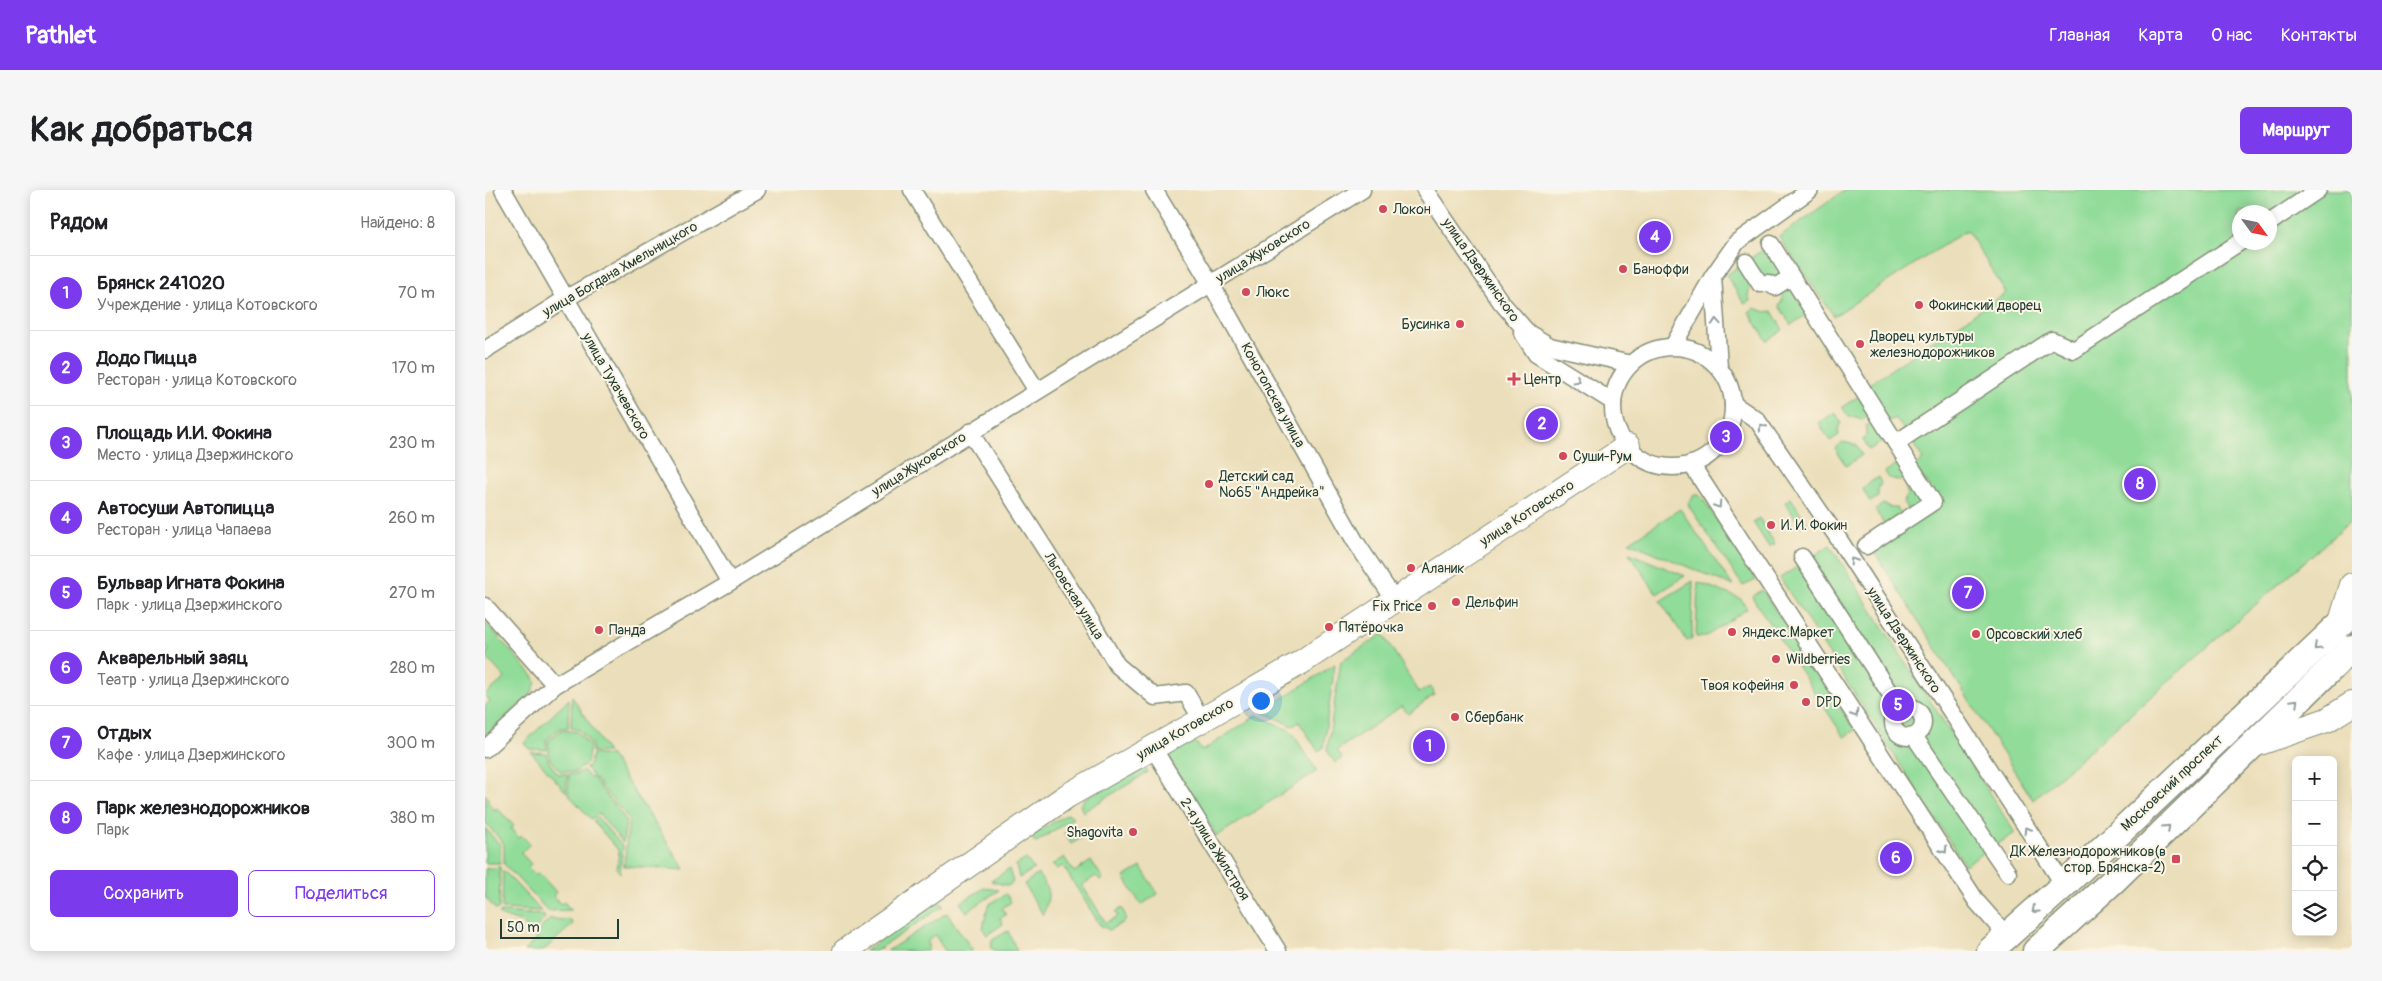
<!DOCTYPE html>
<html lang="ru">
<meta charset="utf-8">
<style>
body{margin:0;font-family:Pangolin,sans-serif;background:#f6f6f6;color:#202124}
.controls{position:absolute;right:15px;bottom:15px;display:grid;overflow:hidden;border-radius:8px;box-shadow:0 2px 12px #0003}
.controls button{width:45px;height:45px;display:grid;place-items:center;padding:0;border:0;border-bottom:1px solid #e0e0e0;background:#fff;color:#202124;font:25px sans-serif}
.compass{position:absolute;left:1747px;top:15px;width:45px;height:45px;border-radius:50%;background:#fff;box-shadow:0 2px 12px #0003;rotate:123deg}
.scale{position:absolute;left:15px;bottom:12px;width:119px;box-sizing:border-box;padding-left:5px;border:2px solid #1f3d34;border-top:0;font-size:14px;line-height:18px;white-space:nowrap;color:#1f3d34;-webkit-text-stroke:4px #fcf5e5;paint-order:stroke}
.you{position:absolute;left:775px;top:510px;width:18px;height:18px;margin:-12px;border:4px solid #fff;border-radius:50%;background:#1a73e8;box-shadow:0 0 0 8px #1a73e833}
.badge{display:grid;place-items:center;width:32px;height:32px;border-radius:50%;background:#7c3aed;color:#fff;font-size:16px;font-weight:700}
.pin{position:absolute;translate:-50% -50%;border:2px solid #fff;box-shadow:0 1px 5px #0006}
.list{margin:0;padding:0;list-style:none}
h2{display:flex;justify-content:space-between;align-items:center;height:65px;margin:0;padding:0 20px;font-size:21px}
h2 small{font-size:16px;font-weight:400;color:#757577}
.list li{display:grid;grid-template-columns:32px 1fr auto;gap:15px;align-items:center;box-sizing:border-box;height:75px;padding:0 20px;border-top:1px solid #e0e0e0}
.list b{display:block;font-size:19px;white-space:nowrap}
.list p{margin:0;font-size:16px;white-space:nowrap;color:#757577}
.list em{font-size:16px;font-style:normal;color:#757577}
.actions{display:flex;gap:10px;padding:15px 20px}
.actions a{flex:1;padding:11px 0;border:1px solid #7c3aed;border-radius:8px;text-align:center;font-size:18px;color:#7c3aed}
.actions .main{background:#7c3aed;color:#fff}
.icon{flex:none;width:28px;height:28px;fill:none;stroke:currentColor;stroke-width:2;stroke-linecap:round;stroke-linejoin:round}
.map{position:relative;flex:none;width:1867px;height:761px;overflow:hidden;border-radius:8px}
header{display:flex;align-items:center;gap:30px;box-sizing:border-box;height:70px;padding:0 25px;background:#7c3aed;color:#fff}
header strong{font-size:24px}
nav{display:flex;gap:28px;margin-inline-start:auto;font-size:18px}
.intro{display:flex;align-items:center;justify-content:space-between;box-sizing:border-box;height:120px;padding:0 30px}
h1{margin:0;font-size:35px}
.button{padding:12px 22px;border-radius:8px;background:#7c3aed;color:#fff;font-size:18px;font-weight:700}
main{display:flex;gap:30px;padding:0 30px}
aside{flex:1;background:#fff;border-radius:8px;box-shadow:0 2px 12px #0003}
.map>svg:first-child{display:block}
.green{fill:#91dc99;stroke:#588c66;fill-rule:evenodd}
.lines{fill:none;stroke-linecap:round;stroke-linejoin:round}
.street-casing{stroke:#858e77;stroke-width:19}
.secondary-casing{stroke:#858e77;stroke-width:26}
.primary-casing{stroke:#858e77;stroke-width:29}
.street{stroke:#fff;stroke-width:16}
.secondary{stroke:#fff;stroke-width:24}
.primary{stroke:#fff;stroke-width:26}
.oneway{stroke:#8f9e9a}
.poi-dot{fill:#d1495b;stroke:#fcf5e5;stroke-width:2}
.labels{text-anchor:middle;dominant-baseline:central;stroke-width:4;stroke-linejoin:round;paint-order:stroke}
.poi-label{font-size:14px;fill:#1f3d34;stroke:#fcf5e5;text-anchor:start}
.street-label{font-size:14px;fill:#1f3d34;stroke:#fcf5e5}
</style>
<header>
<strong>Pathlet</strong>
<nav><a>Главная</a><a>Карта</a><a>О нас</a><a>Контакты</a></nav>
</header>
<div class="intro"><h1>Как добраться</h1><a class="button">Маршрут</a></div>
<main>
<aside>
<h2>Рядом<small>Найдено: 8</small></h2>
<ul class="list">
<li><span class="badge">1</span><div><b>Брянск 241020</b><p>Учреждение · улица Котовского</p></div><em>70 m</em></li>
<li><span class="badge">2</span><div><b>Додо Пицца</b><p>Ресторан · улица Котовского</p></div><em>170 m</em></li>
<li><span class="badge">3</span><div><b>Площадь И.И. Фокина</b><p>Место · улица Дзержинского</p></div><em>230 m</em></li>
<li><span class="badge">4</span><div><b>Автосуши Автопицца</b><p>Ресторан · улица Чапаева</p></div><em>260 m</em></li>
<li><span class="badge">5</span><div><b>Бульвар Игната Фокина</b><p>Парк · улица Дзержинского</p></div><em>270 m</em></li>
<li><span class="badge">6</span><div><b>Акварельный заяц</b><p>Театр · улица Дзержинского</p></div><em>280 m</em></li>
<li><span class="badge">7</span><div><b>Отдых</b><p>Кафе · улица Дзержинского</p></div><em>300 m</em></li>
<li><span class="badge">8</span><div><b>Парк железнодорожников</b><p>Парк</p></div><em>380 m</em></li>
</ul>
<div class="actions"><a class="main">Сохранить</a><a>Поделиться</a></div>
</aside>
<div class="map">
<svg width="1867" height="761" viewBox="0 0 1867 761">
<rect width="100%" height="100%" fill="#fcf5e5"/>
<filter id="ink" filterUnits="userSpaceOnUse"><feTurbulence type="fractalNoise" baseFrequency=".02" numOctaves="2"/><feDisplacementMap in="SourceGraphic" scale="10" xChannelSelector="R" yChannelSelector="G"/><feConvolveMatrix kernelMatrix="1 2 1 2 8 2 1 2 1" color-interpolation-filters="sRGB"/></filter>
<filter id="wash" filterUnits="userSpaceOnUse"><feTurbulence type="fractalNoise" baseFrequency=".0096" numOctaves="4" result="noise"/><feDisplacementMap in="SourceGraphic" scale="20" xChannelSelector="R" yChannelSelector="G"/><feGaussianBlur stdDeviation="1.12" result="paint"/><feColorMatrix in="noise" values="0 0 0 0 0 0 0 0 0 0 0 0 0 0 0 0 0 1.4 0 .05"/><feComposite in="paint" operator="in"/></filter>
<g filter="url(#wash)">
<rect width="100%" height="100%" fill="#ebdeba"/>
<!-- green -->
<g class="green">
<path d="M1360,0h507v330l-319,280 -162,-253 69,-46 -25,-35 8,-7 -27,-41 -7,3 -23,-35 140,-93 -39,-63 -133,86 -55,-79zM1754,22h30v30h-30z"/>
<polygon points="1281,58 1299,87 1282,88 1264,69"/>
<polygon points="1257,74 1267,95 1263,104 1265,111 1259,114 1241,85"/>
<polygon points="1303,94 1322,124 1306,135 1294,116 1297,111 1296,100"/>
<polygon points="1269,118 1281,122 1287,121 1298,140 1282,151 1264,122"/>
<polygon points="1374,206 1385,224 1377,230 1372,227 1364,227 1357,217"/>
<polygon points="1350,222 1356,232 1353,239 1354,245 1345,251 1334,233"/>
<polygon points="1389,231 1401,249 1384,260 1378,250 1381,245 1381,236"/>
<polygon points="1358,252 1371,255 1377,265 1361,276 1350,258"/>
<polygon points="1416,271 1425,285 1416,291 1404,288 1400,282"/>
<polygon points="1393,287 1396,293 1393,299 1393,307 1385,312 1377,298"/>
<polygon points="1429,293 1441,311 1425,322 1418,312 1422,305 1421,298"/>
<polygon points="1209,305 1214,305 1218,309 1271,390 1258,396 1205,318 1203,313"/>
<polygon points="1306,308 1322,333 1316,337 1300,312"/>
<polygon points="1398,314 1405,317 1411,317 1418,327 1402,338 1390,320"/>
<polygon points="1195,319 1248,396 1144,352"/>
<polygon points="1274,328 1290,354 1284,357 1268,332"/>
<polygon points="1345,355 1530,643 1480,675 1295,388"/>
<polygon points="1144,363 1200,386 1172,404"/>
<polygon points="1208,391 1207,448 1202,451 1175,411"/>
<polygon points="1213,392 1256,409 1262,419 1220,447 1211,447"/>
<polygon points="1277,400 1370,540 1359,547 1267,407"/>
<polygon points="0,432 48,486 51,492 47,503 0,546 0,516 5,511 0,505 20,488 0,466 4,460 0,455"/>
<polygon points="898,444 934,502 945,497 948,500 949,505 923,524 917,516 852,560 857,568 850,573 842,560 856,471"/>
<polygon points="850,474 838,558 833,561 814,532 807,536 777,522"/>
<polygon points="87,506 120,558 123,562 107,562 107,555 95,540 86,538"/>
<polygon points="84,509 83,538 75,538 61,550 62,560 44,559 39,553"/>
<polygon points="772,525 806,541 832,581 732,646 685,569 685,561 703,549 711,553 717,561"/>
<polygon points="76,540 93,542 105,556 102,573 91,582 75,581 65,570 63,551"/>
<polygon points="46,562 62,563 63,571 73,584 82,584 81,602"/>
<polygon points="107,564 126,566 200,680 139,676 144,629 101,578 105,574"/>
<polygon points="658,575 663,582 598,622 595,615 599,609"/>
<polygon points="98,580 105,588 107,587 141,630 138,653 114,624 106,629 83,604 84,584 92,584"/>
<polygon points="0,604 4,609 2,611 9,620 12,618 29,636 26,639 34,648 37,646 45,654 36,663 46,674 43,677 51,685 54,683 71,702 68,706 76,714 79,712 86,720 63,721 19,674 19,654 0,632"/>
<polygon points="583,624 588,628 550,653 548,648 552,642"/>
<polygon points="112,627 138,657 135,683 132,679 134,661 108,631"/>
<polygon points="591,636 598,647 586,654 579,643"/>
<polygon points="0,638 15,655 15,673 0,673"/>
<polygon points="579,667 589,682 606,671 618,688 615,690 611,686 597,695 621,733 633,726 631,722 637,718 641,727 639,732 624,740 615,735 578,676 571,679 567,675"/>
<polygon points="541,669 549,679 534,688 531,675"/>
<polygon points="15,677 14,718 11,720 0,707 0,679"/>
<polygon points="656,677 673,704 656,715 639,687"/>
<polygon points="524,679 528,692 523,696 506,691"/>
<polygon points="18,680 56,721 17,719"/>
<path d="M553,684c13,19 12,20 5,41l-19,-31z"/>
<polygon points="499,698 514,700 482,722 475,713"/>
<polygon points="521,704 526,712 517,718 521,725 515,728 518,734 502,745 498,739 503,715"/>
<polygon points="450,712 455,712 458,716 391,761 380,761"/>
<polygon points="16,722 58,725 60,728 46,743 38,733 17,726 14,724"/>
<polygon points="462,723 488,761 460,761 450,745 443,751 443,761 402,761"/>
<polygon points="65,729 85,730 88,734 58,761 39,761 52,749 49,745"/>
<polygon points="523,741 532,761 511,761 506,758 507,750"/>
</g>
</g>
<g filter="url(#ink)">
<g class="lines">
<defs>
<g id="street">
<polyline points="18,0 245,392"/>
<polyline points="427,0 552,201"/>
<polyline points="669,0 730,101 870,351 909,409"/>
<polyline points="940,0 1016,112 1043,143 1065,156 1146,174"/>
<polyline points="1784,33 1833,0"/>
<polyline points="1286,54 1448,312 1381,356"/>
<polyline points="1261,72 1275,94 1283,93 1290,97 1306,87"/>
<polyline points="1228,86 1234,178"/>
<polyline points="1037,142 1051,164 1128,212"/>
<polyline points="1188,156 1228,86 1252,52 1325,0"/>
<circle cx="1188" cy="217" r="60"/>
<polyline points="0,160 80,109 272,0"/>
<polyline points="1248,214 1272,230 1351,345 1579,695"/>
<polyline points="485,242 606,431 632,475 670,507 701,503 717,530"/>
<polyline points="1411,253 1567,150 1589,160 1755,52"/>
<polyline points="1206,274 1492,712 1522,746"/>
<polyline points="1317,367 1415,519"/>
<polyline points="0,416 70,495"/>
<circle cx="1423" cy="532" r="15"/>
<polyline points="1429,546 1523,683"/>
<polyline points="668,558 793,761"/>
<polyline points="0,559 70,495 245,392 877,0"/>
</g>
<g id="secondary">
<polyline points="1855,435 1867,395"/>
<polyline points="1766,556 1842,530 1867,514"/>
<polyline points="360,761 582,606 717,530 815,473 1143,256"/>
</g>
<g id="primary">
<polyline points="1505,761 1579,695 1867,423"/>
<polyline points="1551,761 1628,691 1867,458"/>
</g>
</defs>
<!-- street casing -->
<use href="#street" class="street-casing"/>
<!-- secondary casing -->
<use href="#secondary" class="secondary-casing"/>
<!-- primary casing -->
<use href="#primary" class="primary-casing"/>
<!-- street -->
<use href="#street" class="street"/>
<!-- secondary -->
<use href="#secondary" class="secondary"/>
<!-- primary -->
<use href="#primary" class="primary"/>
</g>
<!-- one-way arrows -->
<defs><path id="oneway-chevron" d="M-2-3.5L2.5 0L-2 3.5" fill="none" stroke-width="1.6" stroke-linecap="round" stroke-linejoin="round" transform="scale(1.25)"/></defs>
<g class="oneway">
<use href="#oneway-chevron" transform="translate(1231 132) rotate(-94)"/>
<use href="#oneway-chevron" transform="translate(1092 190) rotate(32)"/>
<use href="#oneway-chevron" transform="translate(1277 237) rotate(-125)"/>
<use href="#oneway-chevron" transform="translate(1233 315) rotate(57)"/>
<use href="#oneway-chevron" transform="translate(1368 371) rotate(-123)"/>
<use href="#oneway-chevron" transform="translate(1832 457) rotate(136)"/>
<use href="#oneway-chevron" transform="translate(1810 512) rotate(-45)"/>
<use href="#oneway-chevron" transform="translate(1370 524) rotate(57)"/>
<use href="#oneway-chevron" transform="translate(1682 638) rotate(-44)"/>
<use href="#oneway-chevron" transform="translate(1542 640) rotate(-123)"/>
<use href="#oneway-chevron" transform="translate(1459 660) rotate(57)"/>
<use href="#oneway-chevron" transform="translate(1550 720) rotate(138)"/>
</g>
</g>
<!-- markers -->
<g class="poi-dot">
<circle cx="898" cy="19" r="5"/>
<circle cx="1138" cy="79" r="5"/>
<circle cx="761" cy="102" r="5"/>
<circle cx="1434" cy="115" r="5"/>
<circle cx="975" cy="134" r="5"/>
<circle cx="1375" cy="154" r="5"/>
<path d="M1026.5 181.5h5v5h5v5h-5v5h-5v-5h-5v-5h5z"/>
<circle cx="1078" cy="266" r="5"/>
<circle cx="724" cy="294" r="5"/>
<circle cx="1286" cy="335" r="5"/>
<circle cx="926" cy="378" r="5"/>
<circle cx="971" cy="412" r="5"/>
<circle cx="947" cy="416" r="5"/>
<circle cx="844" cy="437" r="5"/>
<circle cx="114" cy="440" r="5"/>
<circle cx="1247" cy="442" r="5"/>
<circle cx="1491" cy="444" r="5"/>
<circle cx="1291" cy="469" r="5"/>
<circle cx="1309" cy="495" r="5"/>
<circle cx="1321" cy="512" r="5"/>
<circle cx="970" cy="527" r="5"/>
<circle cx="648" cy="642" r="5"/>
<rect x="1686" y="664" width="10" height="10" rx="2.5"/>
</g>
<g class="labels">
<!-- poi labels -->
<g class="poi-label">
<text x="908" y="19">Локон</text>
<text x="1148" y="79">Баноффи</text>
<text x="771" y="102">Люкс</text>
<text x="1444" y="115">Фокинский дворец</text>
<text x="965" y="134" text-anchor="end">Бусинка</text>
<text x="1385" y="146">Дворец культуры<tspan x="1385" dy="16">железнодорожников</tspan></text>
<text x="1039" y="189">Центр</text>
<text x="1088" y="266">Суши-Рум</text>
<text x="734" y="286">Детский сад<tspan x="734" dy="16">№65 "Андрейка"</tspan></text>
<text x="1296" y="335">И. И. Фокин</text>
<text x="936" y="378">Аланик</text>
<text x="981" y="412">Дельфин</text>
<text x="937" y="416" text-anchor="end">Fix Price</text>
<text x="854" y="437">Пятёрочка</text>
<text x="124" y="440">Панда</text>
<text x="1257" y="442">Яндекс.Маркет</text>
<text x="1501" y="444">Орсовский хлеб</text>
<text x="1301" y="469">Wildberries</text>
<text x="1299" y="495" text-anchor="end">Твоя кофейня</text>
<text x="1331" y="512">DPD</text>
<text x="980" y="527">Сбербанк</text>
<text x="638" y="642" text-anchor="end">Shagovita</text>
<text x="1681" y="661" text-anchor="end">ДК Железнодорожников(в<tspan x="1681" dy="16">стор. Брянска-2)</tspan></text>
</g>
<!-- street labels -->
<g class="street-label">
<text transform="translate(778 61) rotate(-32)">улица Жуковского</text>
<text transform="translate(135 79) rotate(-30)">улица Богдана Хмельницкого</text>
<text transform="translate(996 80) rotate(55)">улица Дзержинского</text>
<text transform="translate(131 196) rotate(60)">улица Тухачевского</text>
<text transform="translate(788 205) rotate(61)">Конотопская улица</text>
<text transform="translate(434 274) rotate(-32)">улица Жуковского</text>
<text transform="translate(1042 323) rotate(-33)">улица Котовского</text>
<text transform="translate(589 406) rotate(58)">Льговская улица</text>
<text transform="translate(1419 450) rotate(57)">улица Дзержинского</text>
<text transform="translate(700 539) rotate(-30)">улица Котовского</text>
<text transform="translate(1687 593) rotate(-43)">Московский проспект</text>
<text transform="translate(730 659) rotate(58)">2-я улица Жилстроя</text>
</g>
</g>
</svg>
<div class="controls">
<button>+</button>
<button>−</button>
<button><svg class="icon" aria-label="locate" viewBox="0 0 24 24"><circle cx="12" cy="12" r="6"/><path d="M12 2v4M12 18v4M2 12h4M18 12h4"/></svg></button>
<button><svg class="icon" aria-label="layers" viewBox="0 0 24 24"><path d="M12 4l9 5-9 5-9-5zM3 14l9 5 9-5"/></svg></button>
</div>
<svg class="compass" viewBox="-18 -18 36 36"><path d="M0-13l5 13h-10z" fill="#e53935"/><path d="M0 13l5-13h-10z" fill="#757577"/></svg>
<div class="scale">50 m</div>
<div class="you"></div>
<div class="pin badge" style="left:944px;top:556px">1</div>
<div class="pin badge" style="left:1057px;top:234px">2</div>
<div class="pin badge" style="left:1241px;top:247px">3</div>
<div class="pin badge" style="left:1170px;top:47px">4</div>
<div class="pin badge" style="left:1413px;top:515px">5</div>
<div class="pin badge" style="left:1411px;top:668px">6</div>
<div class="pin badge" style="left:1483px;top:403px">7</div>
<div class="pin badge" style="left:1655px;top:294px">8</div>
</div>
</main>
